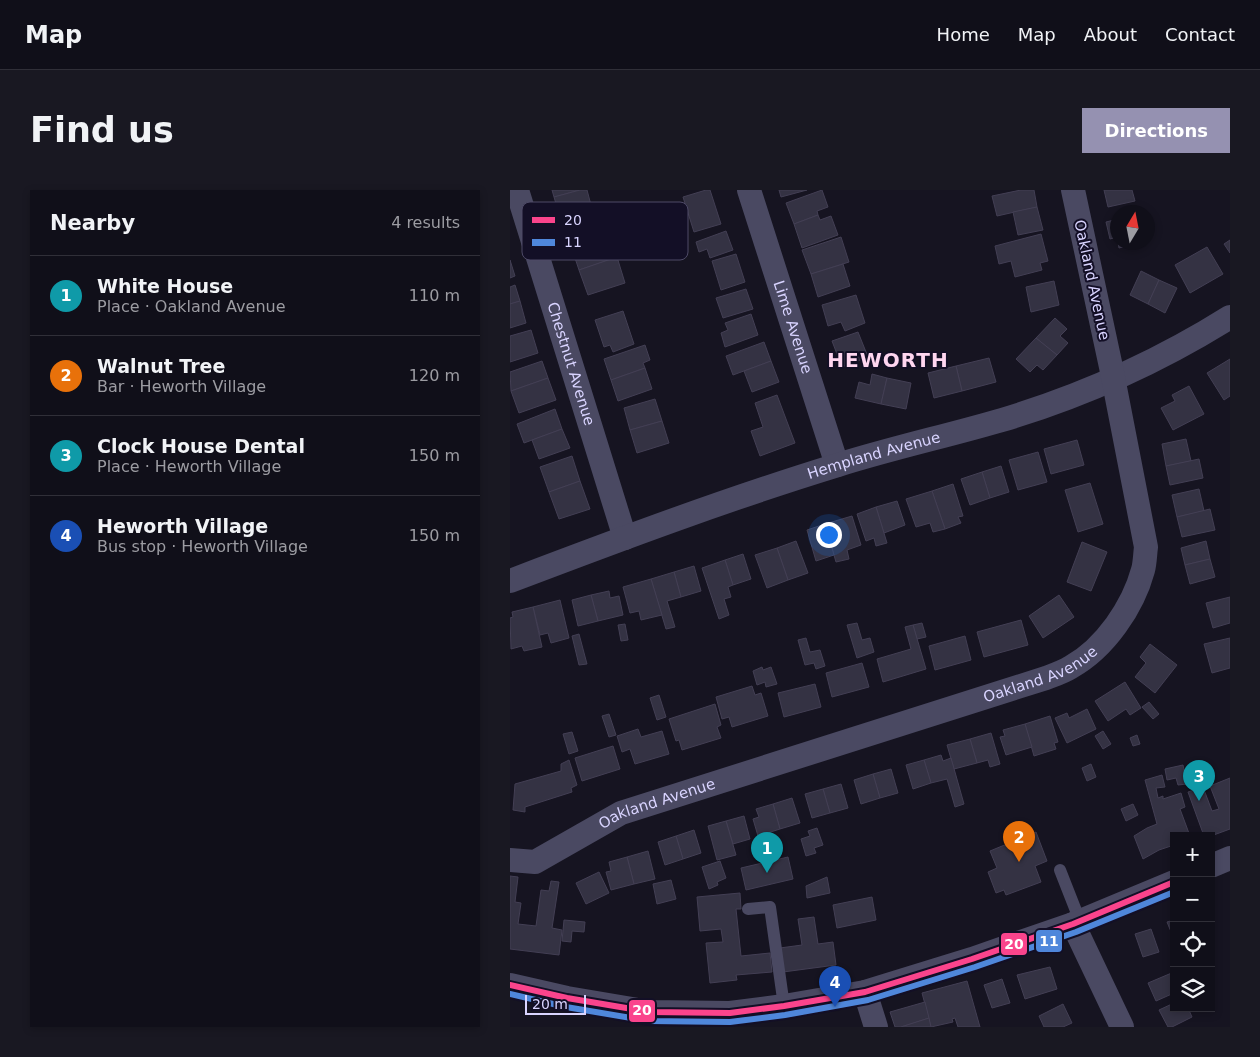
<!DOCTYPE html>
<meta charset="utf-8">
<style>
body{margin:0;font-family:"DejaVu Sans",sans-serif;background:#191822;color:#f1f3f6}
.controls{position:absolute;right:15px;bottom:15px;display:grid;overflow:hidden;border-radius:0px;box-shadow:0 2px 8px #0003}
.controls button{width:45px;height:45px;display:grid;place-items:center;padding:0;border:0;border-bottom:1px solid #302f38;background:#100f19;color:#f1f3f6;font:25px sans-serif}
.compass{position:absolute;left:600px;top:15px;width:45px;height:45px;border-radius:50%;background:#100f19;box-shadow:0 2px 8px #0003;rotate:10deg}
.scale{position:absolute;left:15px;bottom:12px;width:61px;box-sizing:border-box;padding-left:5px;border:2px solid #d9d4ff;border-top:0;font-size:14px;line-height:18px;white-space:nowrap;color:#d9d4ff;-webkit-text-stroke:4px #130f26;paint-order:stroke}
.you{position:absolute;left:318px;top:344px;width:18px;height:18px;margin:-12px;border:4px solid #fff;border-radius:50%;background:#1a73e8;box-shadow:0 0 0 8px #1a73e833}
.badge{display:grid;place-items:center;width:32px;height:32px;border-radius:50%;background:#9591b1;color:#fff;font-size:16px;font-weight:700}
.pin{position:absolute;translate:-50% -41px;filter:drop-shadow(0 1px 2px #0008)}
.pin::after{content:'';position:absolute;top:26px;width:18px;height:15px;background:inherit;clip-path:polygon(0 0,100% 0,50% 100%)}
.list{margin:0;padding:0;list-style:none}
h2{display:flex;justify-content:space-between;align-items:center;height:65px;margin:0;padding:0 20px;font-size:21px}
h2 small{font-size:16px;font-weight:400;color:#9c9ca2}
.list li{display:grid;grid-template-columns:32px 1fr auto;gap:15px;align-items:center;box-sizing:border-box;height:80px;padding:0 20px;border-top:1px solid #302f38}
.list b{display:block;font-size:19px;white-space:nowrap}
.list p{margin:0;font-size:16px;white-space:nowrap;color:#9c9ca2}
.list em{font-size:16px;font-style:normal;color:#9c9ca2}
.icon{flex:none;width:28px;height:28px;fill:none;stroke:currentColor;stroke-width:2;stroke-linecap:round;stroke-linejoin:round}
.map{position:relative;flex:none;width:720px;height:837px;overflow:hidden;border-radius:0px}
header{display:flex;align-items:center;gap:30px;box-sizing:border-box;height:70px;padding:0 25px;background:#100f19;border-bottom:1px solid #302f38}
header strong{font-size:24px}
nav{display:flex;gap:28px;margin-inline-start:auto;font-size:18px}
.intro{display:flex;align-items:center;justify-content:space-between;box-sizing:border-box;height:120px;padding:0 30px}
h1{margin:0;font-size:35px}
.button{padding:12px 22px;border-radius:0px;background:#9591b1;color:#fff;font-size:18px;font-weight:700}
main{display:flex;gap:30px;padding:0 30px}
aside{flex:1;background:#100f19;border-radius:0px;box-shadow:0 2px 8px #0003}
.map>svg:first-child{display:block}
.building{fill:#343243;stroke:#433f54}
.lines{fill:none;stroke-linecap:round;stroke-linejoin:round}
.lane{stroke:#4a4962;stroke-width:12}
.street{stroke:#4a4962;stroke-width:24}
.bus-1-casing{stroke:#130f26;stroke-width:10}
.bus-2-casing{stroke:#130f26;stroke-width:10}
.bus-1{stroke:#fa448c;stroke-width:6}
.bus-2{stroke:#4f87db;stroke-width:6}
.labels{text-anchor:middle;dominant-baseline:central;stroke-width:4;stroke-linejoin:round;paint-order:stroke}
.street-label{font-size:15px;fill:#d9d4ff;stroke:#130f26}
.district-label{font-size:20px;font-weight:bold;letter-spacing:1px;fill:#ffd6f0;stroke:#130f26}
.key{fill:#130f26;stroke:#4e4a67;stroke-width:1}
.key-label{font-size:14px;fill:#d9d4ff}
.line-badge{stroke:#130f26;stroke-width:2}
.badge-label{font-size:14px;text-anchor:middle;font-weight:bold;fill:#fff}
</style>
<header>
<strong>Map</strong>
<nav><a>Home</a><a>Map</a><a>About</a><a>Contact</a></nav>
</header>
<div class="intro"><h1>Find us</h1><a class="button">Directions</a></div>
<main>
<aside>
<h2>Nearby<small>4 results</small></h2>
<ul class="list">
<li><span class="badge" style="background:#0f9aa8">1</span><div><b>White House</b><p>Place · Oakland Avenue</p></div><em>110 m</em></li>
<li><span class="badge" style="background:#e8710a">2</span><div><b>Walnut Tree</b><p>Bar · Heworth Village</p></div><em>120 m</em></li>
<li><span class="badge" style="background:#0f9aa8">3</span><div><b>Clock House Dental</b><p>Place · Heworth Village</p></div><em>150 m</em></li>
<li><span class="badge" style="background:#1a4fb4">4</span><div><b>Heworth Village</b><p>Bus stop · Heworth Village</p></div><em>150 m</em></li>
</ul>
</aside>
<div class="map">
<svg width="720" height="837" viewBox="0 0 720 837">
<rect width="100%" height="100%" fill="#161421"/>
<!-- building -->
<g class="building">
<polygon points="42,0 70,0 44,7"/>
<polygon points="70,0 77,0 81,15 49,24 44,7"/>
<polygon points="196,0 200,0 211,34 184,42 173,7"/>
<polygon points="269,0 297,0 271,7"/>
<polygon points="312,0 318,17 307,21 308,25 284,34 276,13"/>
<polygon points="511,0 524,0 527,17 487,26 482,6"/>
<polygon points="594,0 622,0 625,11 598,17"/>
<polygon points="527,17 533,40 508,45 503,22"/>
<polygon points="308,25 310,30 321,26 328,45 292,58 284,34"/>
<polygon points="608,29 608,51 607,47 600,49 596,32"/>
<polygon points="216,41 223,60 200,68 197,59 189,62 186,52"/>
<polygon points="99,43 107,67 69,80 61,56"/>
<polygon points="531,44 538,71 530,73 532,80 505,87 501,71 489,74 485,56"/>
<polygon points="331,47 339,72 301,84 292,60"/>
<polygon points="720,50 720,63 714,54"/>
<polygon points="608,52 631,52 609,58"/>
<polygon points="697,57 713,84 680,103 665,75"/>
<polygon points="226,64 235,92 211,100 202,71"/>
<polygon points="107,67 115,93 78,105 69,80"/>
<polygon points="0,70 5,86 0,88"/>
<polygon points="333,74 340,96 308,107 301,84"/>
<polygon points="631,81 649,90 638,114 620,105"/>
<polygon points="649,90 667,98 655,123 638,114"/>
<polygon points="544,91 549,115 521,122 516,97"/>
<polygon points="5,95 10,111 0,114 0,97"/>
<polygon points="236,99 243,119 213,128 206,108"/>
<polygon points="346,105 355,133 335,141 331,132 318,136 312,115"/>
<polygon points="10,111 16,133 0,138 0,114"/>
<polygon points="113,121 124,154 103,162 100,155 94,157 85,130"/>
<polygon points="241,124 248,145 215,157 211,143 218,140 215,133"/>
<polygon points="545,128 557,139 550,146 558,153 547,165 526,148"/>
<polygon points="21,140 28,163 0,172 0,146"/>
<polygon points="348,142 358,167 332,177 322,151"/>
<polygon points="526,148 547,165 533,180 527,175 520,182 506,169"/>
<polygon points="254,152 261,171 223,185 216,166"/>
<polygon points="135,155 140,170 133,173 135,178 101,190 94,169"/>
<polygon points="479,168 486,192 452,201 446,176"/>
<polygon points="720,169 720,206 714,210 697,183"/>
<polygon points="32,171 38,188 1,201 0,182"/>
<polygon points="261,171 269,192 242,202 234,181"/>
<polygon points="446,176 452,201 424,208 418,183"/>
<polygon points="135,178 142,199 108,211 101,190"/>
<polygon points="362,184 377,188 371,214 345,208 349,192 360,195"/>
<polygon points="38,188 46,210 9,223 1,201"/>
<polygon points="377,188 401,193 396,219 371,214"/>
<polygon points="679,196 694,224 663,240 651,218 665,211 662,205"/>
<polygon points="267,205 285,253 250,266 241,241 253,237 245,213"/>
<polygon points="145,209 152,231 120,240 114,218"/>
<polygon points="45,219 52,239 14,253 7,234"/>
<polygon points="152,231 159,253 127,263 120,240"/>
<polygon points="52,239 60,258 29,269 22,250"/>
<polygon points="676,249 681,271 656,276 652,254"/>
<polygon points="567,250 574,275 541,284 534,259"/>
<polygon points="528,262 537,292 508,300 499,270"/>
<polygon points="62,266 70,291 39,302 30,277"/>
<polygon points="689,269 693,288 660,295 656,276"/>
<polygon points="491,276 499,302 480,308 472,282"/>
<polygon points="472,282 480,308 460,315 451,289"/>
<polygon points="70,291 80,319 49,329 39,302"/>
<polygon points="580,293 593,334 568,342 555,300"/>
<polygon points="443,294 453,326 448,327 451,333 435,339 422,301"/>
<polygon points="689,299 694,321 667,327 662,305"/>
<polygon points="422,301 435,339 423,342 420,333 406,337 396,309"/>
<polygon points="387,311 395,335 374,343 366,317"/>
<polygon points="366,317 377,353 366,356 364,348 356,351 347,324"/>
<polygon points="700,319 705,340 672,347 667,327"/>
<polygon points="342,326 351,355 337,360 339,369 326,372 315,334"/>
<polygon points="315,334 324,365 306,371 297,340"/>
<polygon points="286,351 298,383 278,390 267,358"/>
<polygon points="696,351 700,369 675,375 671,358"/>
<polygon points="572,352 597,362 581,401 557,392"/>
<polygon points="267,358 278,390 257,398 245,365"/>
<polygon points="233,364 241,389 223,395 215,370"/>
<polygon points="700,369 705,387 680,394 675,375"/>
<polygon points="215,370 223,395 218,397 221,407 214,409 219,425 209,429 192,378"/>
<polygon points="184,376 191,401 171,407 164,382"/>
<polygon points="164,382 171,407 157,411 165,437 156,439 141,389"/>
<polygon points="141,389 152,425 131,430 129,421 120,423 113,397"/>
<polygon points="99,401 100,408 109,406 113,425 88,431 81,405"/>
<polygon points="81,405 88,431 68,436 62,410"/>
<polygon points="549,405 564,427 533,448 519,426"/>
<polygon points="720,407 720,433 703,438 696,413"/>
<polygon points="50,410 59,448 41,453 38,443 30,445 23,417"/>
<polygon points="23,417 32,457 14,461 12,456 1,459 0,428 3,427 2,422"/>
<polygon points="511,430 518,455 474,467 467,442"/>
<polygon points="347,433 352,450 360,448 364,462 347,468 337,435"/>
<polygon points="412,433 416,447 407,449 403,435"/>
<polygon points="115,434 118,450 111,451 108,435"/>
<polygon points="403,435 416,479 373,492 367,469 401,459 395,437"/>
<polygon points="69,444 77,474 69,475 62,446"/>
<polygon points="455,446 461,470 425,480 419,456"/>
<polygon points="296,448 300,462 310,460 315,476 306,479 304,473 295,475 288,450"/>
<polygon points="720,448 720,478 702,483 694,454"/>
<polygon points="640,454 667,475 645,503 625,487 636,473 630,467"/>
<polygon points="352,473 359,497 322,507 316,483"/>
<polygon points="252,477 253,480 261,477 267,494 256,497 255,492 247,495 243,481"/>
<polygon points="615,492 631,518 620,525 616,519 598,531 585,511"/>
<polygon points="305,494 311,517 274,527 268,503"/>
<polygon points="242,496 245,505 251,503 258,526 222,537 219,527 212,529 206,507"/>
<polygon points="149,505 156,527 147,530 140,508"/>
<polygon points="639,512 649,524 643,529 632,517"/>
<polygon points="205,514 211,535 207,537 211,548 172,560 169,550 166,551 159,529"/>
<polygon points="577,519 586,539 557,553 545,528 557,523 559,528"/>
<polygon points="99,524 106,545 99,547 92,526"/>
<polygon points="540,526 548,552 544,553 546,559 524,566 515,534"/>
<polygon points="515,534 522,557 496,565 490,547 495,546 493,540"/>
<polygon points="128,539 131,547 152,541 159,564 125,574 120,559 112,562 107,546"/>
<polygon points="593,541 601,554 593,559 585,546"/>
<polygon points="62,542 68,561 59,564 53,544"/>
<polygon points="481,543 490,574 480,577 478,570 467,573 460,549"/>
<polygon points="627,545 630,554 623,556 620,548"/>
<polygon points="460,549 467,573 444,579 437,555"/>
<polygon points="103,556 110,579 72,591 65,568"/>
<polygon points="431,565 433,571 441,568 454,614 445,617 437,589 421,593 414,570"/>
<polygon points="59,570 67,595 61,598 62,602 15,617 15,622 3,620 5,594 51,581 51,574"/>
<polygon points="414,570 421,593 403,599 396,575"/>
<polygon points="581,574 586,587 577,591 572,578"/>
<polygon points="673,575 677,594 668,595 666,588 657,590 655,579"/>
<polygon points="381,579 388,603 370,608 363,584"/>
<polygon points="363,584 370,608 351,614 344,590"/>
<polygon points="652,585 655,597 646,598 648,608 653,606 653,609 671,603 675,617 670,619 680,646 664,646 664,655 649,660 633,669 624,646 637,638 647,634 635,590"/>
<polygon points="720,588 720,639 701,646 694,646 678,602 693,597 702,621 709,619 700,596"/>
<polygon points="331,594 338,618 320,623 313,599"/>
<polygon points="313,599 320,623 302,628 295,604"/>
<polygon points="282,608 290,633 270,639 263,614"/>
<polygon points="263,614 270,639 248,646 243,629 249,627 246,619"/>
<polygon points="623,614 628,625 616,631 611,619"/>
<polygon points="234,626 240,649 223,654 216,631"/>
<polygon points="216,631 226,665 207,670 198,636"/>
<polygon points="307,638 313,655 304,658 306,663 296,666 291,649 300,646 298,641"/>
<polygon points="184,640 191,663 173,669 166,646"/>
<polygon points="526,642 537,671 525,676 531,692 496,705 494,700 486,703 478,682 487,678 480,661"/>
<polygon points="166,646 173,669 155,675 148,652"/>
<polygon points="138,661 145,689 124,694 117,667"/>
<polygon points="117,667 124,694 101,700 96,682 101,681 99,672"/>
<polygon points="278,667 283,689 236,700 231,678"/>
<polygon points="210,671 216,688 207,692 208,695 199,699 192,677"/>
<polygon points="89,682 99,703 76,714 66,693"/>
<polygon points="0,686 8,687 5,712 11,713 8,734 26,736 31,700 39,701 41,691 49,692 42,738 52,740 49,765 0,759"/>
<polygon points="317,687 320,703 297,708 296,696"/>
<polygon points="161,690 166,709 147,714 143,694"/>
<polygon points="230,703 231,719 226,719 231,766 260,763 262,782 226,785 227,790 200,793 196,753 213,752 211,739 190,741 187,707"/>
<polygon points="362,707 366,730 327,738 323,715"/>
<polygon points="304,727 308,754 323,752 326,775 273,782 270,758 292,755 288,729"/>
<polygon points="54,730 75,732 74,742 62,741 61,752 52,751"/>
<polygon points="664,730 664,749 657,732"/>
<polygon points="641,739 649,762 633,767 625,744"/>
<polygon points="540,777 547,799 515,809 507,785"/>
<polygon points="664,782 664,803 646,811 638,793"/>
<polygon points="492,789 500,813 482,818 474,795"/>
<polygon points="457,791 470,837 448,837 445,828 442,829 443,832 421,837 412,803"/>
<polygon points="415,812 419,828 391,837 385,837 380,822"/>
<polygon points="664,813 664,818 678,818 682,827 662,837 658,837 649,820"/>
<polygon points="553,814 562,833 553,837 534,837 529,826"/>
<polygon points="419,828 421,837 391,837"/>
</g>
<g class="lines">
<!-- lane -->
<g class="lane">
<polyline points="550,680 570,731"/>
<polyline points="238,719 260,717 274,816"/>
</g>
<!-- street -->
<g class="street">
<path id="s1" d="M7,0l108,348"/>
<path id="s2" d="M239,0l88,275"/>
<path id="s3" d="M0,391c108,-41 217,-82 328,-116 54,-17 109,-29 164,-45 80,-24 158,-59 228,-103"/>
<path id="s4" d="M0,670l25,2 86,-49 425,-135c8,-3 17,-6 25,-11 34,-19 62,-60 72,-97 2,-7 2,-16 3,-23l-35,-180 -38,-177"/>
<polyline points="701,676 720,668"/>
<polyline points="563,734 612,837"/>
<polyline points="0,795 57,808 140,822 220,823 274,816 355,802 462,769 563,734 664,692"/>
<polyline points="355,802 366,837"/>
</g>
<defs>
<polyline id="bus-1" points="0,795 57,808 140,822 220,823 274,816 355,802 462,769 563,734 664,692"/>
<polyline id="bus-2" points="0,804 56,817 139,831 220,832 275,825 358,810 465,777 566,742 664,702"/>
</defs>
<!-- bus-1 casing -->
<use href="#bus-1" class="bus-1-casing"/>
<!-- bus-2 casing -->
<use href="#bus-2" class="bus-2-casing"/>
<!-- bus-1 -->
<use href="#bus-1" class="bus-1"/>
<!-- bus-2 -->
<use href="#bus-2" class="bus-2"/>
</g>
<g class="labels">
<!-- street labels -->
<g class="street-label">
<text transform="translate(582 90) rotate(78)">Oakland Avenue</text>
<text stroke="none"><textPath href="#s2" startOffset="144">Lime Avenue</textPath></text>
<text stroke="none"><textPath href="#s1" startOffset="182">Chestnut Avenue</textPath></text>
<text stroke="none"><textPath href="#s3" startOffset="385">Hempland Avenue</textPath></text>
<text stroke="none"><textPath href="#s4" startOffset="566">Oakland Avenue</textPath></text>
<text stroke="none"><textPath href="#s4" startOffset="161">Oakland Avenue</textPath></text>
</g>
<!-- district labels -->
<g class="district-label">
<text x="378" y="170">HEWORTH</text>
</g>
</g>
<!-- legend -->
<rect x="12" y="12" width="166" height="58" rx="8" class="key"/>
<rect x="22" y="27" width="23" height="6" fill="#fa448c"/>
<rect x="22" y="49" width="23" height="7" fill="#4f87db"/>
<g class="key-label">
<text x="54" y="35">20</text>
<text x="54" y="57">11</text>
</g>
<g class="line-badge">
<rect x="525" y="739" width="28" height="24" rx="5" fill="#4f87db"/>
<rect x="490" y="742" width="28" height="24" rx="5" fill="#fa448c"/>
<rect x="118" y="809" width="28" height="24" rx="5" fill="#fa448c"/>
</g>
<g class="badge-label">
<text x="539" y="756">11</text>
<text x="504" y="759">20</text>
<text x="132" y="825">20</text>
</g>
</svg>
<div class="controls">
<button>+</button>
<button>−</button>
<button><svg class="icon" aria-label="locate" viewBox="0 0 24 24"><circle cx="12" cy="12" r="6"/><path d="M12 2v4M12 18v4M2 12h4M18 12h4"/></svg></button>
<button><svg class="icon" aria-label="layers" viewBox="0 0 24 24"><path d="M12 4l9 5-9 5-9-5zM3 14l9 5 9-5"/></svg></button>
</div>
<svg class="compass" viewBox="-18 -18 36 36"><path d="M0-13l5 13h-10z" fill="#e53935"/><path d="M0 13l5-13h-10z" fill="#9c9ca2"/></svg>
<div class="scale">20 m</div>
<div class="you"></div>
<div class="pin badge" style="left:257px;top:683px;background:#0f9aa8">1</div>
<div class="pin badge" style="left:509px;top:672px;background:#e8710a">2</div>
<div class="pin badge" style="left:689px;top:611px;background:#0f9aa8">3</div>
<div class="pin badge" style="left:325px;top:817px;background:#1a4fb4">4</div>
</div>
</main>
